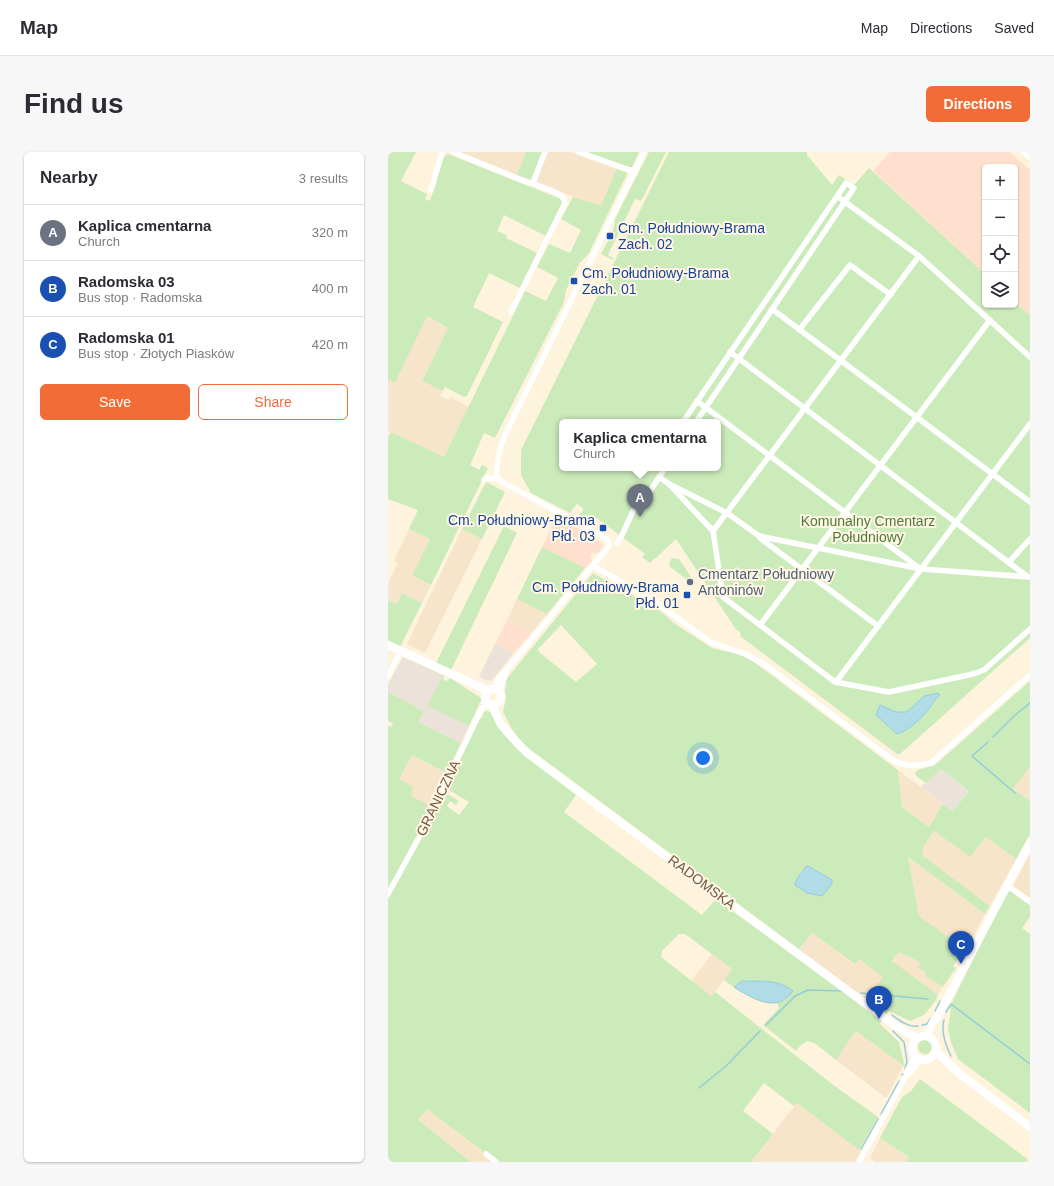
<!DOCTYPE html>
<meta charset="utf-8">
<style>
body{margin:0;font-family:Helvetica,sans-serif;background:#f7f7f7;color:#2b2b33}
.controls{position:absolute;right:12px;top:12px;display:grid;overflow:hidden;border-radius:6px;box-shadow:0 1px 3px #0004}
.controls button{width:36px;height:36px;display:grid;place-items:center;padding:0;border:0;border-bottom:1px solid #e1e1e2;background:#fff;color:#2b2b33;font:20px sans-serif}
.you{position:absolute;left:315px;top:606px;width:14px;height:14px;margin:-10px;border:3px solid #fff;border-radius:50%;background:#1a73e8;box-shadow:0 0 0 6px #1a73e833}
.badge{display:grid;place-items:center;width:26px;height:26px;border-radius:50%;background:#f26c37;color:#fff;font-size:13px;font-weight:700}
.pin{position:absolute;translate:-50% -33px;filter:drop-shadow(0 1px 2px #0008)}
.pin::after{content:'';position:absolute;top:21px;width:14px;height:12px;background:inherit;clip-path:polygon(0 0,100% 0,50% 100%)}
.popup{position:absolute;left:171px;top:267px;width:162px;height:52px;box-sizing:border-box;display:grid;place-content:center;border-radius:6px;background:#fff;filter:drop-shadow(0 1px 3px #0005);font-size:13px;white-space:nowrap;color:#7c7c81}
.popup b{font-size:15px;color:#2b2b33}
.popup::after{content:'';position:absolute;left:50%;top:100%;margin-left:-8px;border:8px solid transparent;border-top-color:#fff}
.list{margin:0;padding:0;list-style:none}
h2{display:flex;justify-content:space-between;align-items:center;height:52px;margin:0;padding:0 16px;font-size:17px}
h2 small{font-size:13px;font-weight:400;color:#7c7c81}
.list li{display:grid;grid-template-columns:26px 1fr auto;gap:12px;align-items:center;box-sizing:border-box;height:56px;padding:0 16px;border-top:1px solid #e1e1e2}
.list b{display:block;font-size:15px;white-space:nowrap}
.list p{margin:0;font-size:13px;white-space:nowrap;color:#7c7c81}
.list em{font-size:13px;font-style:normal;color:#7c7c81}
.actions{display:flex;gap:8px;padding:12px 16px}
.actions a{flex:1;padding:9px 0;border:1px solid #f26c37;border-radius:6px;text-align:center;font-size:14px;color:#f26c37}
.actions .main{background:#f26c37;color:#fff}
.icon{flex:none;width:22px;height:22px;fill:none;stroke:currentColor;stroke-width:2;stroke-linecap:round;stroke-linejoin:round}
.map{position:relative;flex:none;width:642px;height:1010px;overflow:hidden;border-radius:6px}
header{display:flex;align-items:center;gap:24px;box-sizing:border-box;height:56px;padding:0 20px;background:#fff;border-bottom:1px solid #e1e1e2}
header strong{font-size:19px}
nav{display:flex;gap:22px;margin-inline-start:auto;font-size:14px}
.intro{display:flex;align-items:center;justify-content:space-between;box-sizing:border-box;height:96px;padding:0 24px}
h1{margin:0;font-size:28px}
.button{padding:10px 18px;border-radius:6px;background:#f26c37;color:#fff;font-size:14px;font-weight:700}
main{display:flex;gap:24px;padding:0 24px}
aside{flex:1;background:#fff;border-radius:6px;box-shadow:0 1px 3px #0004}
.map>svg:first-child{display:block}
.residential{fill:#f6e5ca}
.commercial{fill:#ffe0cf}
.industrial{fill:#ebe3d9}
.green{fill:#ccebbb;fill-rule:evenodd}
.water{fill:#b0dce8;stroke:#96ccda}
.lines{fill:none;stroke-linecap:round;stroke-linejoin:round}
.stream{stroke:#96ccda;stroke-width:1.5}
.street{stroke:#fff;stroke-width:5.5}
.secondary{stroke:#fff;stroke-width:8}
.transit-dot{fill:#1a4fb4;stroke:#fff6e4;stroke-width:1.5}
.service-dot{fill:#5c6f8a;stroke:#fff6e4;stroke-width:1.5}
.labels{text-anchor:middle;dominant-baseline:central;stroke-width:4;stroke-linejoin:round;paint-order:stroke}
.transit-label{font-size:14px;fill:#164399;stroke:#fff6e4;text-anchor:start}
.park-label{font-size:14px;fill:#4b7b3b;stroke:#fff6e4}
.service-label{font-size:14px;fill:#4e5e75;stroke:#fff6e4;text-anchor:start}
.street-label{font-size:14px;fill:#745844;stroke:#fff6e4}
</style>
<header>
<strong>Map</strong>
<nav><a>Map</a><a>Directions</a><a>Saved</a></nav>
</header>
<div class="intro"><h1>Find us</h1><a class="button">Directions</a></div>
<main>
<aside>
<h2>Nearby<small>3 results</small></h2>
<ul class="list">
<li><span class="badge" style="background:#6b7280">A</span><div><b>Kaplica cmentarna</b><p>Church</p></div><em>320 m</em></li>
<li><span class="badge" style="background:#1a4fb4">B</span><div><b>Radomska 03</b><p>Bus stop · Radomska</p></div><em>400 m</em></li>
<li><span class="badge" style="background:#1a4fb4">C</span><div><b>Radomska 01</b><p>Bus stop · Złotych Piasków</p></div><em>420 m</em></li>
</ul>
<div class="actions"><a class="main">Save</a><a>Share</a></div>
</aside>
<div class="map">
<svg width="642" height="1010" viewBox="0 0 642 1010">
<rect width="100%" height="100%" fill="#fef3dc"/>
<!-- residential -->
<g class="residential">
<polygon points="71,0 138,0 129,23"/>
<polygon points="159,0 182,0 228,17 213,55 147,30"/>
<polygon points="38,164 60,176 34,229 55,239 52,244 61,248 62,245 81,255 56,305 0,279 0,228 7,231"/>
<polygon points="21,377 42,387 24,422 43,433 34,451 15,441 9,452 0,448 0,431 10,411 6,409"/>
<polygon points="74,377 94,387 37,501 19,492"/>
<polygon points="129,447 159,462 143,481 119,469"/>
<polygon points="24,603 59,621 44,655 22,644 11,627"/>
<polygon points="642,615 642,649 625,637"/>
<polygon points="510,618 555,652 541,675 514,655"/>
<polygon points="546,679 582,705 598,684 628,707 602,754 534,703 536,694"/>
<polygon points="642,701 642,746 625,734"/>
<polygon points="520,705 597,762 584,787 577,797 531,764"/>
<polygon points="424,781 466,812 471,807 496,825 479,848 411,797"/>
<polygon points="511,800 533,811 538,821 538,824 555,835 550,843 504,810"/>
<polygon points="324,802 344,817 323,845 303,829"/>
<polygon points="468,879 515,914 498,946 448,908"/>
<polygon points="409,951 473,999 467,1010 367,1010 364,1008"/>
<polygon points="39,957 98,1002 106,1010 83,1010 30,968"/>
<polygon points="492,986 521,1005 518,1010 487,1010 482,1006"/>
</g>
<!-- commercial -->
<g class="commercial">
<polygon points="502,0 622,0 642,18 642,163 627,150 627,15 597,15 597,122 485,19"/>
<polygon points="169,364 215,392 215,394 209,402 204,401 202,405 204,409 197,416 154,395"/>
<polygon points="119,469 143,481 126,501 107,492"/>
</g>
<!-- industrial -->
<g class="industrial">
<polygon points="107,492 126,501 104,528 100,529 91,525"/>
<polygon points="15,505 55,523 39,554 81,574 73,591 30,570 36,559 0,540 0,532"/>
<polygon points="553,617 581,639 565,659 533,635"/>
</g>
<!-- green -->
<g class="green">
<polygon points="0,0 28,0 13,29 39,42 37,47 42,49 56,5 60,2 173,47 175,50 158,84 116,63 109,79 119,83 118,86 149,101 132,136 101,121 85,155 115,170 79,244 76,245 57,235 55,239 34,229 60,176 39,164 7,231 0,228"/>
<polygon points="138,0 154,0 143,28 129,23"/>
<polygon points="198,0 251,0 244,15 240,15"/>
<polygon points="261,0 278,0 253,49 247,47 220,103 225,106 225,108 213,102 224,81 227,70 226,69"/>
<path d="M281,0h138v3l25,30 7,-10 15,10 15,-17 116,106v31h30v-3l15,13v323l-130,116h-3l-157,-118 1,-2 -3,-4 -1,1 -61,-92 -20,19h-1l-5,5 -8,-6 3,-3 -51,-38 -5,6 -10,-7 5,-6 -7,-5 -7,9 -39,-20 -10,-18v-25zM174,270h156v46h-156z"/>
<polygon points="228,17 238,20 239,22 201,101 191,112 178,138 176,150 107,286 96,281 82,313 91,318 94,313 100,316 43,433 24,423 42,387 21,377 30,358 0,347 0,285 3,280 56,305 137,139 158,149 170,126 149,115 161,92 182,101 193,78 173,67 185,45 213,54"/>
<polygon points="98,330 117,340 94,387 74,377"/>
<polygon points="116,374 129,381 63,518 48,511"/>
<polygon points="154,395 197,416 159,462 129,447"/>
<polygon points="284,406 291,407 307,431 306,433 281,414 282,409"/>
<path d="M205,421l67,38 15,13 37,24 34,8 152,114 4,37 27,20 14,-23 10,7 16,-20 -28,-22 -15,14 -11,-8v-2l3,-3 17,-5 95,-84v86l-17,22 17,12v33l-14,25 -30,-22 -16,20 -36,-26 -10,15 -2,9 68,51 -5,8 -77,-57 11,59 46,33 -12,17 3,2 -13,19 -17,-11v-3l-8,-6 3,-4 -22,-11 -7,9 46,34 -2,3 1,1 -13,16 -14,6 -21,-10 -3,3 -19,-14 16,-23 -24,-18 -4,5 -43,-31 -13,16 -276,-205 -11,-15 -9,-17 3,-14 -1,-8 2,-7h-2l3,-6zM173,473l36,39 -21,18 -37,-30 -1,-3z"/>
<polygon points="14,441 34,451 12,495 0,489 0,448 9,452"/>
<polygon points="55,523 56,524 55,527 59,529 62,526 93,546 93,548 81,574 39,554"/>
<polygon points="0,540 36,559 30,570 73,591 59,621 24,603 11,627 25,635 23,644 44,655 0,738 0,574 3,575 5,571 0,569"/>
<polygon points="98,559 102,560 104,564 105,564 116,583 131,599 188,643 176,660 314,763 328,747 494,868 492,872 511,890 517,915 468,879 448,908 428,892 420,889 413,893 408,899 375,873 391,856 389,851 397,848 405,838 354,829 347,833 347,836 336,828 344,817 297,782 291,782 274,799 273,805 323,844 327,840 444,932 490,965 471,998 409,951 406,954 376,931 355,959 385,982 364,1008 367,1010 109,1010 39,957 30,968 83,1010 0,1010 0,747 40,673 56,640 71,649 68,653 62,649 59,654 71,663 81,650 58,636 92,566 94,566 96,560"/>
<polygon points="623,739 642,753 642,765 634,776 642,782 642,961 570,907 563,890 560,876 563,857 561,856 619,740"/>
<circle cx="537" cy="895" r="7"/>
<polygon points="532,927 642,1009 642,1010 518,1010 521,1005 492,986 514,945 523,939"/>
</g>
<!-- water -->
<g class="water">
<path d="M550,541l2,2c-7,6 -7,9 -12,15 -8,10 -19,20 -31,24l-21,-19 4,-10 16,7h11l17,-16z"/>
<path d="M418,714l4,1 22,13v4l-10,12 -15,-3 -12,-8c1,-8 8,-12 11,-19z"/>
<path d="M354,829c20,1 33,-3 51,10 -16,23 -39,8 -58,-3v-2z"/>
</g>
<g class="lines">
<!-- stream -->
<g class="stream">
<polyline points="605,585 626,564 642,551"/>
<polyline points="600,590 584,604 627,641"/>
<polyline points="473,841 540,847"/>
<polyline points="547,859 552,849"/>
<polyline points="558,860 563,852 642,912"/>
<path d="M504,863c7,5 17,13 26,11"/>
<path d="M556,868c-3,11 2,26 7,36"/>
<polyline points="378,873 407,844 420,838 454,839"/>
<polyline points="534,873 539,872 542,867"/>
<polyline points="505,879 516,890 519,910 517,917"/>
<polyline points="514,923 515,922"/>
<polyline points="311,936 338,914 372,879"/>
<polyline points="493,962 511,929"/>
<polyline points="473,997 490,967"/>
</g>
<!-- street -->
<g class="street">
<path d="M65,0l76,31h4c10,6 30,8 32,20l-54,109"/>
<polyline points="191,0 247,20"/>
<polyline points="145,31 157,0"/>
<polyline points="43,38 54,0"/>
<polyline points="449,44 531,104 642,205"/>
<polyline points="384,157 642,350"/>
<polyline points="411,178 462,113 503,143"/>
<polyline points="342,200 640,425"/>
<polyline points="309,249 531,416"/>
<polyline points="295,270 458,31 466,36 308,270"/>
<polyline points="271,325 281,332 339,361 371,384 533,417 642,425"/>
<polyline points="96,328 98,326 111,327"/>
<polyline points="281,332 325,379 335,445 447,530 501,540 585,522 596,518 642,477"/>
<polyline points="325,379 531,104"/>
<polyline points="372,386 490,474"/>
<polyline points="229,391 233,385 254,340 259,344 277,316"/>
<polyline points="621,410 642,387"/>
<path d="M205,414l60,34 57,42 35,12 19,10 130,97c13,6 23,5 37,2l99,-88"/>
<polyline points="372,473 602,168"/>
<polyline points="0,524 13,499"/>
<polyline points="447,530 451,526 642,272"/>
<path d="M105,538l6,-12 8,-9 102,-123 -1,-6 -9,-6 -95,-51c-3,-2 -6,-4 -7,-7 -2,-8 4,-31 7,-39l140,-285"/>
<polyline points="111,540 118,520"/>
<polyline points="620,734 642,750"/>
<polyline points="0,742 39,671 93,558 99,551"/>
<polyline points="518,924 524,919 532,907"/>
<polyline points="98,1002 108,1010"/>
<polyline points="471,1010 518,924 520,917 527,904"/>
</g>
<!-- secondary -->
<g class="secondary">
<polyline points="637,0 642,4"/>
<polyline points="0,493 101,539"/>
<circle cx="105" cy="545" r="8"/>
<polyline points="104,553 113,573 139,601 506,873 529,886"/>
<polyline points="538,884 545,870 549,866 642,691"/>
<circle cx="536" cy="896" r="12"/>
<polyline points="547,899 573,923 642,975"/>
</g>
</g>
<!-- markers -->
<g class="transit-dot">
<rect x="218" y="80" width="8" height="8" rx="2"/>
<rect x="182" y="125" width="8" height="8" rx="2"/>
<rect x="211" y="372" width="8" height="8" rx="2"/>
<rect x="295" y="439" width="8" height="8" rx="2"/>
</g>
<circle class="service-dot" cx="302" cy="430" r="4"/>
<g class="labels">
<!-- transit labels -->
<g class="transit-label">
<text x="230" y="76">Cm. Południowy-Brama<tspan x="230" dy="16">Zach. 02</tspan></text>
<text x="194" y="121">Cm. Południowy-Brama<tspan x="194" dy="16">Zach. 01</tspan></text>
<text x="207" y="368" text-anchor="end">Cm. Południowy-Brama<tspan x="207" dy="16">Płd. 03</tspan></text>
<text x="291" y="435" text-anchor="end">Cm. Południowy-Brama<tspan x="291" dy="16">Płd. 01</tspan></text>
</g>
<!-- park labels -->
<g class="park-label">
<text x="480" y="369">Komunalny Cmentarz<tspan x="480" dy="16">Południowy</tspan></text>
</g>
<!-- service labels -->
<g class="service-label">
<text x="310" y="422">Cmentarz Południowy<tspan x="310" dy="16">Antoninów</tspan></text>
</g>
<!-- street labels -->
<g class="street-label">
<text transform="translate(50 646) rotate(-64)">GRANICZNA</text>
<text transform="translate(314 730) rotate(37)">RADOMSKA</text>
</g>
</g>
</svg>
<div class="controls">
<button>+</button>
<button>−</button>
<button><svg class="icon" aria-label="locate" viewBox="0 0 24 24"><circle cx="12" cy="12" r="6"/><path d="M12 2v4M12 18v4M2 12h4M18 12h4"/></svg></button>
<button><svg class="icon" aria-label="layers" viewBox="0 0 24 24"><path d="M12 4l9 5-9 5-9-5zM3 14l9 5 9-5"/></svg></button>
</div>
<div class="you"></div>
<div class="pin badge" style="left:252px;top:365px;background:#6b7280">A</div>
<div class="popup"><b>Kaplica cmentarna</b>Church</div>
<div class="pin badge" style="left:491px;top:867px;background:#1a4fb4">B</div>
<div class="pin badge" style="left:573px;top:812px;background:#1a4fb4">C</div>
</div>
</main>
